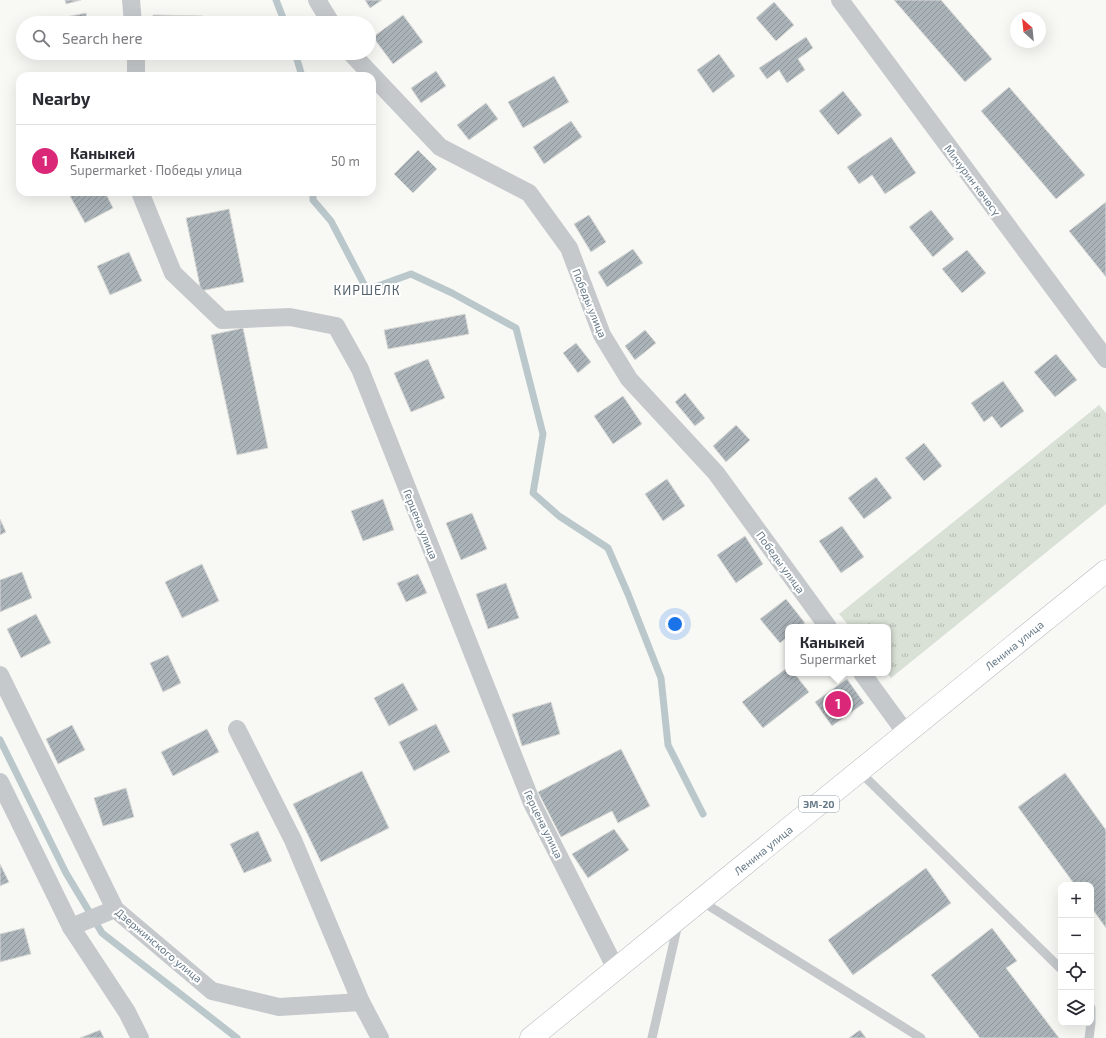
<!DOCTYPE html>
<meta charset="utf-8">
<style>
body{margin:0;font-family:"Exo 2",sans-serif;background:#f7f7f7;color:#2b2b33}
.controls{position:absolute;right:12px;bottom:12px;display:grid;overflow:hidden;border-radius:8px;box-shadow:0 4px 16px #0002}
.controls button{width:36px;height:36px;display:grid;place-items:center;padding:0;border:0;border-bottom:1px solid #e1e1e2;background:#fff;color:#2b2b33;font:20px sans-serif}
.compass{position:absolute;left:1010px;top:12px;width:36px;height:36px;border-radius:50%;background:#fff;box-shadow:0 4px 16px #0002;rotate:333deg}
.you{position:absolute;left:675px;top:624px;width:14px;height:14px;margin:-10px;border:3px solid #fff;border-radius:50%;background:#1a73e8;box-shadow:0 0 0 6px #1a73e833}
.badge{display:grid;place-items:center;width:26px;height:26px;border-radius:50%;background:#db2777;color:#fff;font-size:13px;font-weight:700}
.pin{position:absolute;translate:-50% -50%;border:2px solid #fff;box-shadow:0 1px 4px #0006}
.popup{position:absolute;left:785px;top:624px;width:106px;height:52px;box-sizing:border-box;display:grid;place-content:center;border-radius:8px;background:#fff;filter:drop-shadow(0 1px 3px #0005);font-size:13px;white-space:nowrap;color:#7c7c81}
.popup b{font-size:15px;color:#2b2b33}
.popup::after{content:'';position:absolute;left:50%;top:100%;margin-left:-8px;border:8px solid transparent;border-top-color:#fff}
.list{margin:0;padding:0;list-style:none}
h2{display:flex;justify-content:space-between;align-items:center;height:52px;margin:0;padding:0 16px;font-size:17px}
h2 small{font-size:13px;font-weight:400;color:#7c7c81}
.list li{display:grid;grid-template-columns:26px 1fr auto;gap:12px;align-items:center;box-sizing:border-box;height:72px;padding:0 16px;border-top:1px solid #e1e1e2}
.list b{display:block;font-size:15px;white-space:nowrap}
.list p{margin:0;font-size:13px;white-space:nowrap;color:#7c7c81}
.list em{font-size:13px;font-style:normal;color:#7c7c81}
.icon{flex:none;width:22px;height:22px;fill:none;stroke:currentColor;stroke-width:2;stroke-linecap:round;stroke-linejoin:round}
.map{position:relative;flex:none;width:1106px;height:1038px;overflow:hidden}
.search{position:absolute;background:#fff;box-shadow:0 4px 16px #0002;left:16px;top:16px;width:360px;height:44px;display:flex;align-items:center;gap:10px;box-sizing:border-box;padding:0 14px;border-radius:22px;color:#7c7c81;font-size:15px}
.panel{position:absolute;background:#fff;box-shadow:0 4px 16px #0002;left:16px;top:72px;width:360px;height:124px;border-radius:12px}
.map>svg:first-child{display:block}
.park{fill:url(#park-tufts)}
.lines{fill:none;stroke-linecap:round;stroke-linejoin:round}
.stream{stroke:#bbc8cb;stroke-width:7}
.building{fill:url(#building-hatch);stroke:#dadad7}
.primary-casing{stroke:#b6bbbe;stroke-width:23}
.lane{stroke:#c5c9cc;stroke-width:9}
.street{stroke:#c5c9cc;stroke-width:18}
.primary{stroke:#fff;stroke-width:22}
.labels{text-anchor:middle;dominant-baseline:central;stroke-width:4;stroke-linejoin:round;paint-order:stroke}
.shield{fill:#fff;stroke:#94a1ab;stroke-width:1}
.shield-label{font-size:10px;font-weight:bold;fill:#667987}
.street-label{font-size:11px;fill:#667987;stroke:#fff}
.quarter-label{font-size:13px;letter-spacing:1px;fill:#54626c;stroke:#fff}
</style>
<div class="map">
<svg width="1106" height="1038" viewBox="0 0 1106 1038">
<defs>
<pattern id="park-tufts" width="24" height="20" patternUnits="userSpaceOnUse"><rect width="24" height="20" fill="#d9e0d6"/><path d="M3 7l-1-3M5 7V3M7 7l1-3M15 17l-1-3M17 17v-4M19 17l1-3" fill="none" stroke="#b4bab3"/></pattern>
<pattern id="building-hatch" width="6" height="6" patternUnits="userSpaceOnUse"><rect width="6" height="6" fill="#aab3b8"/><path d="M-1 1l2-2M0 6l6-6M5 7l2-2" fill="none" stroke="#8e969b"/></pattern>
</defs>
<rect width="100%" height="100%" fill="#f8f8f5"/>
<!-- park -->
<polygon class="park" points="1099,405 1106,413 1106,504 891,678 887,673 888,673 888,627 850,627 839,614"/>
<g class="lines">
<!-- stream -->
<g class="stream">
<polyline points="276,0 285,23"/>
<polyline points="295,53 302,76"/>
<polyline points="313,192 313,200 331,221 367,290 411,274 452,293 516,328 543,434 533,493 559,516 608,548 628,594 661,678 668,745 703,814"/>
<polyline points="0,740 66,873 102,933 237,1038"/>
</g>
</g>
<!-- building -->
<g class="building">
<polygon points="65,0 81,0 66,4"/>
<polygon points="365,0 382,0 370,8"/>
<polygon points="894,0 941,0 992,59 965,82"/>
<polygon points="774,2 794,25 776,41 756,18"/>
<polygon points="86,13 88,23 50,23 50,20"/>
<polygon points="153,15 203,16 203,23 152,23"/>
<polygon points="403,15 423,42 393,64 373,37"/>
<polygon points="806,37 813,48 798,59 805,70 787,83 779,70 767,79 759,68"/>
<polygon points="719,54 735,76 713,93 697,70"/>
<polygon points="436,71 446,86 421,103 411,88"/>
<polygon points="554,76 569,102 523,128 508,102"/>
<polygon points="1009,87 1085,175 1056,199 981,111"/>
<polygon points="843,91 862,115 838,135 819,111"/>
<polygon points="486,103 498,119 469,140 457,125"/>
<polygon points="571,121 582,137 544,164 533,147"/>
<polygon points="891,137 916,173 885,194 872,175 859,184 847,167"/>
<polygon points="418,150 437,169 413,193 394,174"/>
<polygon points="78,192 105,192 113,208 85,223 70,196"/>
<polygon points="1106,202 1106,277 1069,231"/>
<polygon points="229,209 244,282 201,291 186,218"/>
<polygon points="931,210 954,239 933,257 909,227"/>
<polygon points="589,215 606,242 591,252 574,224"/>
<polygon points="633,249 643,263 607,287 598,272"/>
<polygon points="967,250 986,273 962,293 942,269"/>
<polygon points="129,252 142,281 110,295 97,266"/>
<polygon points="465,314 469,334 388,349 384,330"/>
<polygon points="243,328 268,448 237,455 211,335"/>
<polygon points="645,330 656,343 635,360 625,346"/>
<polygon points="576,343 591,362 578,373 563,353"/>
<polygon points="1056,354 1077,380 1055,397 1034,372"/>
<polygon points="428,359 445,398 411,412 394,373"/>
<polygon points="1003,381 1024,411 1001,428 992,416 984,422 971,403"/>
<polygon points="685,393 705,418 695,426 675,402"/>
<polygon points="623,396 642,424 613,444 594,416"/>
<polygon points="736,425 750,440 726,462 713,446"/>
<polygon points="924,443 942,466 924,481 905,458"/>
<polygon points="876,477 892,498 864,519 848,498"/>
<polygon points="667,479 685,506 663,521 645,494"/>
<polygon points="383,499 394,530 363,541 351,511"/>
<polygon points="472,513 487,549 461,560 446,523"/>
<polygon points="0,519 6,532 0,535"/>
<polygon points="842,526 864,557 841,573 819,541"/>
<polygon points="745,536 763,564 736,583 717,555"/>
<polygon points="202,564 219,601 182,618 165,582"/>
<polygon points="22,572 32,598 0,612 0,580"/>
<polygon points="418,574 427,593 406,602 397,583"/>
<polygon points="506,583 519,618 488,629 476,594"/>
<polygon points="786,599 805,623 799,627 788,627 788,636 780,643 760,619"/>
<polygon points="36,614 51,643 21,658 7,629"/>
<polygon points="168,655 181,683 163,692 150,663"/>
<polygon points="788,667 788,673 794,673 809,692 763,728 742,702"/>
<polygon points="847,679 864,703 832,726 815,702"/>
<polygon points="403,683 418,710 389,726 374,698"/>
<polygon points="551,702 560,734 522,746 512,714"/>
<polygon points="436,724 450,752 414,771 399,742"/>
<polygon points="72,725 85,750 58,764 46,739"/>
<polygon points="207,729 219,752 173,776 161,752"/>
<polygon points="621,749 650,806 618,823 612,811 561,837 538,792"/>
<polygon points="362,771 389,828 321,862 293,804"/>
<polygon points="1065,773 1106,830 1106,928 1091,907 1091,885 1075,885 1018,807"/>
<polygon points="126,788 134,817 103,826 94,798"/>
<polygon points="614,829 629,850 588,878 572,854"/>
<polygon points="258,831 272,861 244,873 230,844"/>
<polygon points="0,864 9,882 0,886"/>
<polygon points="926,868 951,903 853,975 828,940"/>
<polygon points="24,928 31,954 0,962 0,934"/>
<polygon points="992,928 1017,961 1006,968 1059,1038 980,1038 931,975"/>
<polygon points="100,1030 104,1038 80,1038"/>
<polygon points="860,1030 866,1038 849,1038"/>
</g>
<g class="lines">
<defs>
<path id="primary" d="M531,1038c192,-156 383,-312 575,-467"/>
</defs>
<!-- primary casing -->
<use href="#primary" class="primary-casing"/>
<!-- lane -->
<g class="lane">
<polyline points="859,771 1061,969"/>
<polyline points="701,901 921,1038"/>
<polyline points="1091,1008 1091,1021"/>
<polyline points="652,1038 678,924"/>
<polyline points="1089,1038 1091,1023"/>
</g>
<!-- street -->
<g class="street">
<polyline points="131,0 133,23"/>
<polyline points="317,0 331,23"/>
<polyline points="840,0 1106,359"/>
<polyline points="136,53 136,76"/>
<polyline points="351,53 440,147 529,193 569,248 602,335 629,379 716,473 828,627"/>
<polyline points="140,192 173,273 222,320 290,317 336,326 360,369 532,803 616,969"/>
<polyline points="862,673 905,732"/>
<polyline points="0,675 115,909 212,991 279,1007 361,1002"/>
<polyline points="237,729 293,840 361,1002 380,1038"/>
<polyline points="0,782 71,927 127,1012 140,1038"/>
<polyline points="71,927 115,909"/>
</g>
<!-- primary -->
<use href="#primary" class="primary"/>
</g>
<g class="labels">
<!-- shield labels -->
<rect class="shield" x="799" y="796" width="40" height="16" rx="3"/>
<g class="shield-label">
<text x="819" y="804">ЭМ-20</text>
</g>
<!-- street labels -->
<g class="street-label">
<text transform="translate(973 180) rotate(53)">Мичурин көчөсү</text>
<text transform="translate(590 303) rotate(68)">Победы улица</text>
<text transform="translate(421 524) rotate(68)">Герцена улица</text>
<text transform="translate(781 562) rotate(54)">Победы улица</text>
<text transform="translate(1014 645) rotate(-39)">Ленина улица</text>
<text transform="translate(544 824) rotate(64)">Герцена улица</text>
<text transform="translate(763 850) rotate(-39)">Ленина улица</text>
<text transform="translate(159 945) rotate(40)">Дзержинского улица</text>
</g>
<!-- quarter labels -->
<g class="quarter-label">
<text x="367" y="290">КИРШЕЛК</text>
</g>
</g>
</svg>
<div class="controls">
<button>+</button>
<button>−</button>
<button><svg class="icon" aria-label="locate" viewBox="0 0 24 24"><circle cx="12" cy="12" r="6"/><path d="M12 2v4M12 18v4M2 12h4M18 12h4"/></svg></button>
<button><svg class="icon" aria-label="layers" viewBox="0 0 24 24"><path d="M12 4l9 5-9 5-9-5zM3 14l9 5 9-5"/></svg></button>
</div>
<svg class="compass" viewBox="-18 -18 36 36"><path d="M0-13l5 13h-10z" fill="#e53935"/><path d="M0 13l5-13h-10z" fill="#7c7c81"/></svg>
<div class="you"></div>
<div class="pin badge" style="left:838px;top:704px">1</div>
<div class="popup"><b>Каныкей</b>Supermarket</div>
<div class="search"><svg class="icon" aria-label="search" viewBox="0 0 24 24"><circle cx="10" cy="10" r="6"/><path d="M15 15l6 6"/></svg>Search here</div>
<section class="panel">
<h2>Nearby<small></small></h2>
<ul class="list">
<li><span class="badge">1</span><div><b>Каныкей</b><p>Supermarket · Победы улица</p></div><em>50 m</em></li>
</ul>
</section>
</div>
